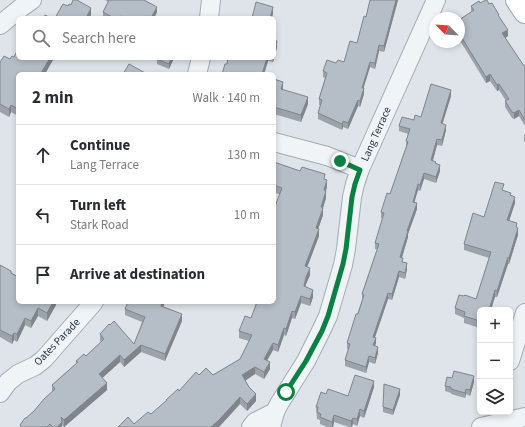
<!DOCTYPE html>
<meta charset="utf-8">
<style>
body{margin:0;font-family:"Source Sans 3",sans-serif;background:#f7f7f7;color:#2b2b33}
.controls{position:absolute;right:12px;bottom:12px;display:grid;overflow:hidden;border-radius:6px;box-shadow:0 2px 6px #0003}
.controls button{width:36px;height:36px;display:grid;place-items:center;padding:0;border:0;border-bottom:1px solid #e1e1e2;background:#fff;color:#2b2b33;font:20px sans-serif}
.compass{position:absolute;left:429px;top:12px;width:36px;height:36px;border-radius:50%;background:#fff;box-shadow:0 2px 6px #0003;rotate:295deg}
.stop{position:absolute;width:12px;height:12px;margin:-9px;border:3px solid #0b8043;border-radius:50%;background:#fff}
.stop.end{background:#0b8043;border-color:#fff;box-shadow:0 1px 4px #0008}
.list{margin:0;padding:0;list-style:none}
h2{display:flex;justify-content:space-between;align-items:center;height:52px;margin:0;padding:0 16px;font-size:17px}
h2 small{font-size:13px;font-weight:400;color:#7c7c81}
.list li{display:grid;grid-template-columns:26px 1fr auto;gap:12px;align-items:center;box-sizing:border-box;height:60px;padding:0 16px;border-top:1px solid #e1e1e2}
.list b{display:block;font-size:15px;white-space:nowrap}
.list p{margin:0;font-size:13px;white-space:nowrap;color:#7c7c81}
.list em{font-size:13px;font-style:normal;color:#7c7c81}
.icon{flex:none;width:22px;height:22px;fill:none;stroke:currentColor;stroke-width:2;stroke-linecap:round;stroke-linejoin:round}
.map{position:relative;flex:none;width:525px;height:427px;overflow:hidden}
.search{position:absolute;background:#fff;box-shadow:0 2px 6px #0003;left:16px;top:16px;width:260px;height:44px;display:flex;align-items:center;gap:10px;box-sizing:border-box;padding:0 14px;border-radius:6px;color:#7c7c81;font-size:15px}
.panel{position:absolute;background:#fff;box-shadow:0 2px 6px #0003;left:16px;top:72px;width:260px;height:232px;border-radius:6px}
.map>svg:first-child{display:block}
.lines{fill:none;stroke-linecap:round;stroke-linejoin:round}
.minor-casing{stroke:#a3acb4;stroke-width:20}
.major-casing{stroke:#9caab6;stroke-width:24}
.minor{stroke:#f1f4f7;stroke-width:18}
.major{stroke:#fff;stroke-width:22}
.wall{fill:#9ca3ab}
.shaded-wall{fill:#7f858b}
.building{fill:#b5bec7;stroke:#7f858b}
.route{stroke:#0b8043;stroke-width:5}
.labels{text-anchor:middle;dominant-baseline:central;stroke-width:3;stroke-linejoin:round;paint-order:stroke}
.street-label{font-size:11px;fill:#263442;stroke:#eef3f7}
</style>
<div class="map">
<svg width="525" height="427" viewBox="0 0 525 427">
<rect width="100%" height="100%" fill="#dee4e9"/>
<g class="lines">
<defs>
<g id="minor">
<polyline points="209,18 211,0"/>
<polyline points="0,25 22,7 32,0"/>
<polyline points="197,74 201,58"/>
<polyline points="274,142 327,156 360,169"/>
<polyline points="510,361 525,313"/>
<polyline points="0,393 8,382 18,374 35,366 44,359 94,302"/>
<polyline points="251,427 255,422 275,412"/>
<polyline points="271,427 275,412 279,404 306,361 321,331 328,316 343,265 346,249 352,197 355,184 360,169 436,0"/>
<polyline points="481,427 525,417"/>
</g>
<polyline id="major" points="517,0 525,12"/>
</defs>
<!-- minor casing -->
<use href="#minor" class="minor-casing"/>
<!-- major casing -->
<use href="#major" class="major-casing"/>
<!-- minor -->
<use href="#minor" class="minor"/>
<!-- major -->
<use href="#major" class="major"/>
</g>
<!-- wall -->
<g class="wall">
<polygon points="105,0 144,0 157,12 154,18 104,18 103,17 103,12 108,2"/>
<polygon points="398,0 384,52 379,51 375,69 370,67 363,88 364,94 360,107 358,106 348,129 343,127 342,130 318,119 318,113 320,105 319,105 319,99 325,78 323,77 323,71 336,63 344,62 357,43 366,17"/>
<polygon points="480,3 489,4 499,18 508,36 505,38 524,66 525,65 525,126 519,116 514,119 512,118 505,107 505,101 506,101 499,90 497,91 490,81 486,83 459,39 459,20 471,12 471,6"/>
<polygon points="277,48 273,62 268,61 264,74 222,74 227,64 228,58 274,58"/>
<polygon points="14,57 54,58 45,74 18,74 18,116 11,112 9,117 0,112 0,62 10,59"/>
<polygon points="174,58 169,69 157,64 157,59"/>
<polygon points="274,79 283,89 283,90 308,104 301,122 274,114"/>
<polygon points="451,96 442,123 446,130 442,146 437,145 433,161 436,163 440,171 436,183 424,179 420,191 418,190 414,202 417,209 408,234 408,237 402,258 403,262 407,269 405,279 399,277 392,300 388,299 375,337 376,343 375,346 378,353 375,364 369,362 366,373 345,366 345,360 348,349 347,349 347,343 362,300 362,294 377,249 375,249 375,243 383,218 381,218 381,212 390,194 406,147 406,141 408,134 399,131 399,126 421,117"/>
<polygon points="525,134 525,143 524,141 524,135"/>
<polygon points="274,162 325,180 327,187 326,191 326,198 323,208 323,215 318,229 319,236 307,267 310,275 305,287 313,297 310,306 301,303 295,319 292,318 286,336 284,335 278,352 273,350 267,360 270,369 264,379 255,374 245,380 256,401 247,411 240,404 219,427 118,427 134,424 151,414 166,401 166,400 199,375 213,375 240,359 249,341 239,338 239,331 251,318 256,304 252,303 252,302 274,302 279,194 274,193"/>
<polygon points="504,190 511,195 515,203 509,221 517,228 518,235 509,264 508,264 497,297 495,297 480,310 480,328 464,323 464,318 455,314 455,308 464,296 476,299 489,258 464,250 464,244"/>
<polygon points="0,265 56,302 56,305 47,321 38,316 31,328 25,325 17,342 14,340 12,344 0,337"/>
<polygon points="128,302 165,302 163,307 182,321 165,361 141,352 124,367 120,362 102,378 107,390 64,427 62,425 62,427 20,427 20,425 34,411 52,392 52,385 76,364 76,361 86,356 101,342 100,341 100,334 134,344 142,322 125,315 125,309"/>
<polygon points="452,378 474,382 470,396 466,394 465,398 451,394 451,393 445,391 445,386"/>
<polygon points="374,387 364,418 360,416 357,426 353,424 352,427 349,427 334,422 333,427 327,427 320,424 320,420 317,419 316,407"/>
<polygon points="400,395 393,415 383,412 383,407"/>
</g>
<!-- shaded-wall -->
<g class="shaded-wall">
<polygon points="396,0 398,0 384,52 384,46"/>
<polygon points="157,7 157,12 154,18 151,18"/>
<polygon points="273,7 273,14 272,18 270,18"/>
<polygon points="91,8 91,15 90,18 86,18"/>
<polygon points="508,30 508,36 502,40 502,33"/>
<polygon points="277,41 277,48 273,62 273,58 274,58 274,52"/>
<polygon points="379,45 379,51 375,69 375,63"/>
<polygon points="50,58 54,58 45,74 41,74 41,73"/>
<polygon points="171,58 174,58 169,69 169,64"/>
<polygon points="267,58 268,58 268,61 264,74 262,74"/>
<polygon points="370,62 370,67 362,93 362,88"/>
<polygon points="490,74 490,81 486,83 486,77"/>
<polygon points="283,82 283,89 281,96 281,89"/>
<polygon points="499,84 499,90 497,91 497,85"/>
<polygon points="364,88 364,94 360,107 360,101"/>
<polygon points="451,90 451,96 441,129 441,123"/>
<polygon points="308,97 308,104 301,122 301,115"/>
<polygon points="358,100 358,106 348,129 348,123"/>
<polygon points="11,105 11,112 9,117 9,109"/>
<polygon points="519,110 519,116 514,119 514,113"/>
<polygon points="343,121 343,127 342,130 342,124"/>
<polygon points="446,125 446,130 442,146 442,140"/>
<polygon points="437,139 437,145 431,166 431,160"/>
<polygon points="440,165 440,171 436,183 436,177"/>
<polygon points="424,173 424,179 420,191 420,185"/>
<polygon points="327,180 327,187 324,197 324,190"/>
<polygon points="418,184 418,190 413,207 413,202"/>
<polygon points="326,191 326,198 323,208 323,215 316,235 316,228 321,207"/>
<polygon points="515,197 515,203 507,227 507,220"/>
<polygon points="417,203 417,209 408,234 408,237 400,263 400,257 407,231"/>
<polygon points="518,228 518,235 509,264 509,258"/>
<polygon points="319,229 319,236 305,273 305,266"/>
<polygon points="508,257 508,264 497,297 497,291"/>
<polygon points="407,263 407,269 405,279 405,273"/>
<polygon points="310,268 310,275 306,284 304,293 304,286 306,277"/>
<polygon points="399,271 399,277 392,300 392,294"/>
<polygon points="313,290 313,297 310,306 310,299"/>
<polygon points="495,290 495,297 491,310 489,310"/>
<polygon points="388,293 388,299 373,343 373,337"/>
<polygon points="301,296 301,303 295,319 295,312"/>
<polygon points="53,302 56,302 56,305 47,321 47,313"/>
<polygon points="162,302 165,302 161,312 161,306"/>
<polygon points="38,308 38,316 31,328 31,321"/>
<polygon points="292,311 292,318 286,336 286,329"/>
<polygon points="182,314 182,321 165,361 165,354"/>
<polygon points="25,318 25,325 17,342 17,334"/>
<polygon points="284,328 284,335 278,352 278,345"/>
<polygon points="14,333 14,340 12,344 12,336"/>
<polygon points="376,338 376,343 373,351 373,345"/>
<polygon points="273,343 273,350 264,366 264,359"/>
<polygon points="141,345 141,352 124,367 124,360"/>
<polygon points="378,347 378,353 375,364 375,358"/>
<polygon points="120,355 120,362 99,381 99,374"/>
<polygon points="369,356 369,362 366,373 366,367"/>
<polygon points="270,362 270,369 264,379 264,372"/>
<polygon points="255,367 255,374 242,383 242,375"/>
<polygon points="474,376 474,382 470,396 470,390"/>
<polygon points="374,381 374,387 364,418 364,411"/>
<polygon points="107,383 107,390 64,427 64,420"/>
<polygon points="400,389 400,395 393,415 393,410"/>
<polygon points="466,389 466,394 465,398 465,393"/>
<polygon points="256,394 256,401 247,411 247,404"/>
<polygon points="240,397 240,404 219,427 211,427"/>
<polygon points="360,409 360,416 357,426 357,419"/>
<polygon points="334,415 334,422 333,427 332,427 332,422"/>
<polygon points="353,418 353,424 351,427 351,421"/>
<polygon points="62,422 62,427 57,427"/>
</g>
<!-- building -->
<g class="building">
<polygon points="73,0 77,0 91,8 86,18 55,18 63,4 68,6 69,4 71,5"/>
<polygon points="109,0 144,0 157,7 151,18 123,18 120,16 119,18 114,18 103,12"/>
<polygon points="370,0 396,0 384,46 379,45 375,63 370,62 362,88 364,88 360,101 358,100 348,123 343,121 342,124 318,113 322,100 319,99 327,73 323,71 327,60 336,63 338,60 344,62 350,41 357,43 364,16 366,17"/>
<polygon points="486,0 487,0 489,4 492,3 499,15 498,15 508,30 502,33 524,66 525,65 525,120 519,110 514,113 512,112 505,101 509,99 499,84 497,85 490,74 486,77 459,33 459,20 474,10 471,6 479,1 480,3"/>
<polygon points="256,2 273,7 270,18 252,18"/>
<polygon points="45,15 51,18 44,18"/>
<polygon points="274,40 277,41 274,52"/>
<polygon points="18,49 18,58 50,58 41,73 43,74 18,74 18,109 11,105 9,109 0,104 0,62 4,56 10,59 12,56 14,57"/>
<polygon points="157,58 171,58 169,64 157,59"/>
<polygon points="228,58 267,58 262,74 222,74 225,64 227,64"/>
<polygon points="129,64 147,74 123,74"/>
<polygon points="274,79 283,82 281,89 308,97 301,115 274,107"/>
<polygon points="431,84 451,90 441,123 446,125 442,140 437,139 431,160 436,162 435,163 440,165 436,177 424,173 420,185 418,184 413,202 417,203 407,231 408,231 400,257 403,258 402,262 407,263 405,273 399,271 392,294 388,293 373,337 376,338 373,345 378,347 375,358 369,356 366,367 345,360 350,344 347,343 356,314 358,314 364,295 362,294 379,244 375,243 384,213 381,212 387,193 390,194 408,142 406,141 410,129 399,126 402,117 414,120 415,115 421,117"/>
<polygon points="274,162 300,171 302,167 325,174 324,179 327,180 324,190 326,191 321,207 323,208 316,228 319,229 305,266 310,268 306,277 304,286 313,290 310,299 301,296 295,312 292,311 286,329 284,328 278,345 273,343 264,359 270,362 264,372 255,367 242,375 249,387 256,394 247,404 240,397 219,420 211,427 118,427 128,417 134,424 148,412 151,414 167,400 166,400 178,389 179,391 196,372 199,375 206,368 213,375 240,359 252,335 239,331 245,316 251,318 257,302 274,302 274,209 282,188 274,185"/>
<polygon points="495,182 504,184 502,190 511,193 510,195 515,197 507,220 517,223 516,227 518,228 509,258 508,257 497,291 495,290 489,310 480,310 480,321 464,316 465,312 455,308 459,295 464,296 465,295 476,299 491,252 464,244 473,213 484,217"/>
<polygon points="0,265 11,271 11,273 18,277 18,302 53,302 47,313 38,308 31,321 25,318 17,334 14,333 12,336 0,330"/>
<polygon points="128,302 162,302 161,306 182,314 165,354 141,345 124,360 120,355 99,374 107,383 64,420 61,417 62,422 57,427 53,427 50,424 47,427 22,427 20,425 25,418 26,418 34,411 44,399 55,389 52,385 78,362 76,361 84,354 86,356 104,339 100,334 109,324 110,325 114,321 134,344 145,317 125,309"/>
<polygon points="454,371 474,376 470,390 466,389 465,393 451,389 451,387 445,386 447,377 452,378"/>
<polygon points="355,375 374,381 364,411 360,409 357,419 353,418 351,421 334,415 332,422 320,417 321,414 317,412 318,407 316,407 321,392 326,394 328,389 348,396"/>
<polygon points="384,384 400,389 393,410 383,407"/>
</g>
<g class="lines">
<!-- route -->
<polyline class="route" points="286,392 306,361 322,331 328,316 343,264 346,249 352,197 355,184 360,170 340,161"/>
</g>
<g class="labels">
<!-- street labels -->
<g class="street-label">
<text transform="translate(376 134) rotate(-66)">Lang Terrace</text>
<text transform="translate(57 342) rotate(-46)">Oates Parade</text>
</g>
</g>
</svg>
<div class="controls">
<button>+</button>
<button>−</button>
<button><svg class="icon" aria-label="layers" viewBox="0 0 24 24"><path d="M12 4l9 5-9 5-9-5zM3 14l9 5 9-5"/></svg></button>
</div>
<svg class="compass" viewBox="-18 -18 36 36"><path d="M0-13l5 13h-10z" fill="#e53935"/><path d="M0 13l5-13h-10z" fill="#7c7c81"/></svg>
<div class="stop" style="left:286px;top:392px"></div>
<div class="stop end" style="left:340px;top:161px"></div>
<div class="search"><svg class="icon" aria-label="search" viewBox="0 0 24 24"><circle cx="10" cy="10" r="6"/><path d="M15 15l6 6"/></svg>Search here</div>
<section class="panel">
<h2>2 min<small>Walk · 140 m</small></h2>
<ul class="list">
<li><svg class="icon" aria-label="ahead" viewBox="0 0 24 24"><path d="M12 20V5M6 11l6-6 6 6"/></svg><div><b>Continue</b><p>Lang Terrace</p></div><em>130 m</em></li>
<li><svg class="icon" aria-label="left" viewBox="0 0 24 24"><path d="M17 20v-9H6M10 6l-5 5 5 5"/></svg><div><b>Turn left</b><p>Stark Road</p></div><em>10 m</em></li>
<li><svg class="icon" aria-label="arrive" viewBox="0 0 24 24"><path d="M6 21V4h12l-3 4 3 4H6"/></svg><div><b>Arrive at destination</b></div></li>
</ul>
</section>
</div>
